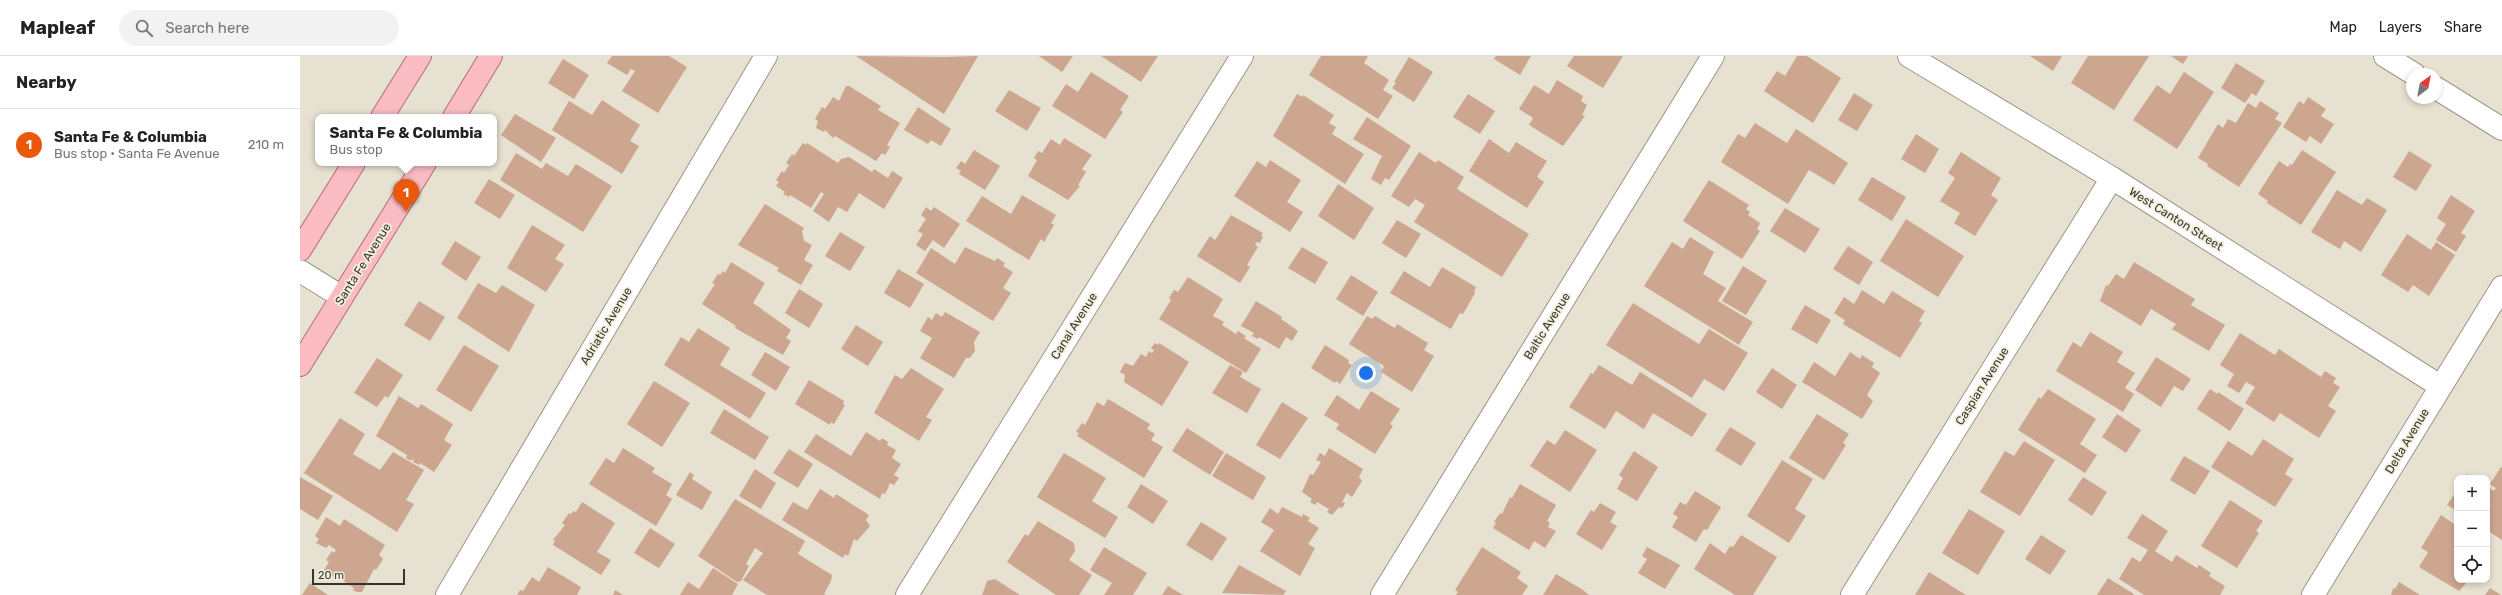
<!DOCTYPE html>
<meta charset="utf-8">
<style>
body{margin:0;font-family:Rubik,sans-serif;background:#f2f2f2;color:#222}
.controls{position:absolute;right:12px;bottom:12px;display:grid;overflow:hidden;border-radius:8px;box-shadow:0 2px 6px #0003}
.controls button{width:36px;height:36px;display:grid;place-items:center;padding:0;border:0;border-bottom:1px solid #e0e0e0;background:#fff;color:#222;font:20px sans-serif}
.compass{position:absolute;left:2106px;top:12px;width:36px;height:36px;border-radius:50%;background:#fff;box-shadow:0 2px 6px #0003;rotate:32deg}
.scale{position:absolute;left:12px;bottom:10px;width:93px;box-sizing:border-box;padding-left:4px;border:2px solid #36342e;border-top:0;font-size:11px;line-height:14px;white-space:nowrap;color:#36342e;-webkit-text-stroke:3px #f4efde;paint-order:stroke}
.you{position:absolute;left:1066px;top:317px;width:14px;height:14px;margin:-10px;border:3px solid #fff;border-radius:50%;background:#1a73e8;box-shadow:0 0 0 6px #1a73e833}
.badge{display:grid;place-items:center;width:26px;height:26px;border-radius:50%;background:#ea580c;color:#fff;font-size:13px;font-weight:700}
.pin{position:absolute;translate:-50% -33px;filter:drop-shadow(0 1px 2px #0008)}
.pin::after{content:'';position:absolute;top:21px;width:14px;height:12px;background:inherit;clip-path:polygon(0 0,100% 0,50% 100%)}
.popup{position:absolute;left:15px;top:58px;width:182px;height:52px;box-sizing:border-box;display:grid;place-content:center;border-radius:8px;background:#fff;filter:drop-shadow(0 1px 3px #0005);font-size:13px;white-space:nowrap;color:#767676}
.popup b{font-size:15px;color:#222}
.popup::after{content:'';position:absolute;left:50%;top:100%;margin-left:-8px;border:8px solid transparent;border-top-color:#fff}
.list{margin:0;padding:0;list-style:none}
h2{display:flex;justify-content:space-between;align-items:center;height:52px;margin:0;padding:0 16px;font-size:17px}
h2 small{font-size:13px;font-weight:400;color:#767676}
.list li{display:grid;grid-template-columns:26px 1fr auto;gap:12px;align-items:center;box-sizing:border-box;height:72px;padding:0 16px;border-top:1px solid #e0e0e0}
.list b{display:block;font-size:15px;white-space:nowrap}
.list p{margin:0;font-size:13px;white-space:nowrap;color:#767676}
.list em{font-size:13px;font-style:normal;color:#767676}
.icon{flex:none;width:22px;height:22px;fill:none;stroke:currentColor;stroke-width:2;stroke-linecap:round;stroke-linejoin:round}
.map{position:relative;flex:none;width:2202px;height:539px;overflow:hidden}
header{display:flex;align-items:center;gap:24px;box-sizing:border-box;height:56px;padding:0 20px;background:#fff;border-bottom:1px solid #e0e0e0}
header strong{font-size:19px}
nav{display:flex;gap:22px;margin-inline-start:auto;font-size:14px}
.search{width:280px;height:36px;background:#f2f2f2;display:flex;align-items:center;gap:10px;box-sizing:border-box;padding:0 14px;border-radius:22px;color:#767676;font-size:15px}
main{display:flex}
aside{flex:1;background:#fff}
.map>svg:first-child{display:block}
.building{fill:#cca68f}
.lines{fill:none;stroke-linecap:round;stroke-linejoin:round}
.minor-casing{stroke:#9c9687;stroke-width:24}
.major-casing{stroke:#b36e75;stroke-width:24}
.minor{stroke:#fff;stroke-width:22}
.major{stroke:#fabbc3;stroke-width:22}
.labels{text-anchor:middle;dominant-baseline:central;stroke-width:3.5;stroke-linejoin:round;paint-order:stroke}
.street-label{font-size:12px;fill:#36342e;stroke:#f4efde}
</style>
<header>
<strong>Mapleaf</strong>
<div class="search"><svg class="icon" aria-label="search" viewBox="0 0 24 24"><circle cx="10" cy="10" r="6"/><path d="M15 15l6 6"/></svg>Search here</div>
<nav><a>Map</a><a>Layers</a><a>Share</a></nav>
</header>
<main>
<aside>
<h2>Nearby<small></small></h2>
<ul class="list">
<li><span class="badge">1</span><div><b>Santa Fe &amp; Columbia</b><p>Bus stop · Santa Fe Avenue</p></div><em>210 m</em></li>
</ul>
</aside>
<div class="map">
<svg width="2202" height="539" viewBox="0 0 2202 539">
<rect width="100%" height="100%" fill="#e7e1d1"/>
<!-- building -->
<g class="building">
<polygon points="312,0 369,0 387,11 358,57 322,35 335,15 331,13 327,19 307,7"/>
<polygon points="556,0 644,1 678,0 644,58"/>
<polygon points="739,0 773,0 762,16"/>
<polygon points="801,0 858,0 841,26"/>
<polygon points="1021,0 1068,0 1064,7 1089,24 1083,34 1093,40 1078,63 1009,19"/>
<polygon points="1196,0 1231,0 1220,19 1194,3"/>
<polygon points="1274,0 1323,0 1303,32 1267,10"/>
<polygon points="1497,0 1507,0 1541,22 1513,67 1464,35 1477,15 1485,20"/>
<polygon points="1730,0 1762,0 1753,15"/>
<polygon points="1788,0 1849,0 1814,54 1771,27"/>
<polygon points="1871,0 1888,0 1883,8"/>
<polygon points="1109,1 1133,16 1114,46 1092,32 1096,27 1094,26"/>
<polygon points="263,3 289,19 274,43 248,27"/>
<polygon points="1936,7 1965,25 1956,40 1952,37 1945,47 1921,32"/>
<polygon points="791,16 829,40 820,54 823,56 805,83 752,50 766,28 778,36"/>
<polygon points="1884,16 1914,36 1877,93 1833,64 1857,29 1870,38"/>
<polygon points="1257,24 1283,40 1281,45 1287,49 1282,59 1285,60 1263,90 1229,69 1233,62 1219,53 1234,29 1249,38"/>
<polygon points="546,30 549,30 581,50 578,54 600,67 587,89 590,91 585,99 582,97 576,105 535,80 533,82 525,74 524,76 516,72 518,65 515,63 522,51 525,53 533,41 539,45"/>
<polygon points="709,34 741,52 727,75 695,55"/>
<polygon points="1554,37 1573,49 1557,75 1538,64"/>
<polygon points="997,38 1002,41 1003,39 1034,59 1029,67 1036,71 1032,78 1064,98 1045,128 973,80"/>
<polygon points="1168,38 1195,55 1180,78 1153,61"/>
<polygon points="2008,41 2026,53 2021,60 2034,68 2021,88 2010,80 2006,86 1983,71 1999,45 2004,48"/>
<polygon points="302,44 340,69 330,85 339,90 322,118 252,74 269,45 292,59"/>
<polygon points="1960,45 1979,57 1975,63 1982,67 1939,131 1907,110 1908,108 1898,102 1918,68 1923,72 1928,63 1936,67 1948,47 1956,52"/>
<polygon points="618,51 651,73 641,90 631,84 628,88 604,74"/>
<polygon points="215,58 256,82 241,106 201,79"/>
<polygon points="1067,61 1111,90 1089,124 1085,122 1081,129 1071,123 1082,100 1053,83"/>
<polygon points="1455,67 1487,87 1496,73 1548,107 1534,129 1509,114 1488,148 1421,106 1438,78 1445,82"/>
<polygon points="1616,78 1639,93 1625,117 1601,103"/>
<polygon points="764,82 792,99 782,113 786,116 778,129 780,130 768,144 728,120 737,104 734,102 738,95 742,97 751,83 760,89"/>
<polygon points="1189,83 1209,97 1216,86 1247,105 1237,121 1244,126 1227,152 1169,115"/>
<polygon points="503,87 506,89 507,87 538,107 541,103 549,101 572,116 574,113 588,122 592,115 603,122 584,153 559,137 547,156 538,151 529,166 513,155 524,138 521,136 511,152 490,139 489,141 483,138 485,136 476,130 479,126 476,124 482,115 484,117 489,109 486,107 492,98 494,100"/>
<polygon points="674,94 700,110 685,134 659,118 661,115 656,112 661,105 665,108"/>
<polygon points="2002,94 2036,116 2001,169 1967,147 1968,145 1958,138 1979,105 1988,111 1990,108 1992,109"/>
<polygon points="2109,95 2132,109 2116,135 2093,121"/>
<polygon points="1119,96 1136,107 1138,104 1164,121 1157,133 1229,178 1202,221 1114,166 1125,149 1115,143 1109,151 1091,140"/>
<polygon points="1661,96 1701,122 1691,139 1698,144 1675,180 1654,167 1660,157 1640,145 1655,122 1648,117"/>
<polygon points="216,97 242,113 246,107 268,120 276,108 312,130 283,176 200,124"/>
<polygon points="970,104 1001,124 987,146 1003,156 990,176 934,140 957,105 966,111"/>
<polygon points="1572,121 1606,141 1592,165 1558,144"/>
<polygon points="189,123 215,139 200,163 174,147"/>
<polygon points="1409,124 1449,149 1446,153 1450,156 1448,159 1460,167 1457,173 1460,175 1442,203 1383,165"/>
<polygon points="1038,128 1074,152 1054,184 1018,160"/>
<polygon points="2037,134 2062,149 2067,142 2087,154 2061,196 2044,185 2040,193 2011,176"/>
<polygon points="722,139 756,159 751,167 754,169 744,186 741,183 729,204 666,165 682,140 711,158"/>
<polygon points="2151,139 2175,155 2161,177 2166,180 2156,196 2136,184 2146,168 2137,162"/>
<polygon points="465,148 504,172 502,175 504,185 512,189 504,204 513,209 501,229 477,215 479,212 438,189"/>
<polygon points="626,151 631,155 634,151 660,168 644,192 633,184 625,195 616,189 623,178 618,175 626,163 621,159"/>
<polygon points="1485,152 1520,173 1505,197 1470,175"/>
<polygon points="931,159 963,177 961,180 963,181 960,187 957,186 955,189 958,191 947,209 950,211 940,227 897,200 910,180 915,184"/>
<polygon points="1606,163 1664,200 1638,241 1580,205"/>
<polygon points="1097,164 1121,178 1106,202 1082,187"/>
<polygon points="232,169 265,189 255,203 264,208 246,236 207,212"/>
<polygon points="540,176 565,191 550,215 525,200"/>
<polygon points="2107,178 2131,194 2136,186 2155,199 2129,240 2113,229 2108,236 2081,219"/>
<polygon points="1390,181 1414,196 1403,218 1426,232 1418,245 1453,266 1439,289 1344,230 1372,186 1383,193"/>
<polygon points="155,185 181,201 166,225 141,208"/>
<polygon points="1548,190 1573,206 1559,229 1533,213"/>
<polygon points="665,191 695,205 697,202 705,207 703,210 713,216 703,232 711,237 693,265 616,217 631,192 655,208"/>
<polygon points="1002,191 1028,206 1015,228 988,212"/>
<polygon points="431,206 465,227 453,247 491,274 486,282 491,285 483,299 435,272 436,270 402,248 415,228 412,227 418,218 420,219 423,215 425,217"/>
<polygon points="1834,206 1895,243 1891,249 1925,269 1909,295 1872,273 1876,268 1851,253 1841,270 1800,245 1806,229 1808,230 1816,218 1824,223"/>
<polygon points="1443,210 1467,225 1446,259 1422,245"/>
<polygon points="1142,211 1176,231 1174,236 1175,237 1163,258 1160,257 1151,273 1090,237 1104,215 1130,231"/>
<polygon points="598,213 624,228 610,252 584,237"/>
<polygon points="1051,219 1078,236 1063,260 1036,243"/>
<polygon points="888,221 923,243 913,260 924,266 922,269 936,278 938,275 946,280 944,282 961,293 946,317 859,263 871,244 869,242 874,234 878,236"/>
<polygon points="178,227 196,237 202,229 235,249 209,296 157,262"/>
<polygon points="499,233 523,248 509,272 485,257"/>
<polygon points="1562,234 1584,248 1592,235 1625,255 1619,265 1622,267 1600,302 1543,268 1545,264 1534,257 1544,241 1554,248"/>
<polygon points="119,245 145,261 130,285 104,269"/>
<polygon points="956,245 982,261 981,263 998,275 992,285 986,281 979,293 959,281 958,283 952,280 954,277 941,270"/>
<polygon points="1333,247 1399,288 1409,273 1448,297 1424,335 1404,323 1392,342 1306,289"/>
<polygon points="1505,249 1531,264 1517,288 1491,273"/>
<polygon points="645,256 680,276 674,286 675,295 670,302 666,302 654,322 620,302 632,282 620,275 628,261 632,264 636,257 642,261"/>
<polygon points="1067,260 1072,263 1075,260 1095,272 1097,268 1128,287 1124,294 1134,300 1112,336 1081,316 1084,310 1049,288"/>
<polygon points="556,269 583,286 568,310 541,293"/>
<polygon points="398,272 430,292 420,309 466,337 450,363 364,309 381,281 389,286"/>
<polygon points="1790,276 1823,296 1817,306 1835,317 1825,332 1834,338 1823,356 1756,315 1773,286 1781,291"/>
<polygon points="1940,277 1975,299 1979,293 2021,321 2025,315 2036,322 2033,327 2040,331 2028,350 2036,355 2019,382 1980,357 1974,366 1945,347 1955,331 1946,326 1939,337 1927,330 1934,318 1920,309"/>
<polygon points="855,287 858,289 859,287 889,306 862,350 824,326 825,319 820,316 825,307 833,310 841,298 846,301 849,295 852,297 854,294 851,292"/>
<polygon points="164,289 199,310 171,356 136,334"/>
<polygon points="1025,289 1049,304 1048,307 1052,309 1040,328 1036,325 1035,327 1011,312"/>
<polygon points="465,296 490,311 476,335 451,319"/>
<polygon points="1550,296 1560,303 1562,299 1574,307 1572,311 1580,317 1567,339 1573,345 1562,363 1502,326 1514,306 1535,320"/>
<polygon points="1856,301 1891,323 1883,335 1874,330 1861,351 1835,334"/>
<polygon points="77,302 103,319 88,342 85,340 77,351 54,337"/>
<polygon points="930,309 943,316 940,321 961,333 947,357 912,337"/>
<polygon points="1299,309 1332,329 1340,316 1407,358 1392,381 1353,357 1344,373 1316,355 1305,373 1269,351 1291,317 1293,318"/>
<polygon points="611,312 644,333 626,361 632,364 619,385 574,357 595,319 602,323"/>
<polygon points="1472,312 1497,329 1482,353 1456,336"/>
<polygon points="509,324 544,345 543,348 545,349 534,368 531,366 530,369 495,348"/>
<polygon points="354,325 390,347 362,391 327,368"/>
<polygon points="1748,333 1796,363 1780,388 1797,399 1785,417 1718,374 1739,341 1741,343"/>
<polygon points="1910,333 1917,338 1918,336 1944,353 1930,375 1897,353"/>
<polygon points="1071,335 1100,353 1090,368 1093,370 1075,398 1036,373 1039,368 1024,359 1037,339 1059,354"/>
<polygon points="99,340 118,352 121,348 153,368 144,384 152,389 134,416 120,407 119,409 113,406 114,404 112,403 111,405 106,402 107,399 76,380"/>
<polygon points="808,343 850,368 847,373 855,378 851,384 863,391 844,422 777,380 779,377 776,376 782,367 785,369 797,346 804,350"/>
<polygon points="982,346 1008,362 980,403 956,389"/>
<polygon points="424,353 469,381 455,404 410,377"/>
<polygon points="1517,358 1549,378 1543,387 1546,389 1524,424 1489,402"/>
<polygon points="1817,358 1841,374 1826,397 1802,381"/>
<polygon points="40,362 65,378 53,398 80,414 93,396 124,414 106,444 114,448 97,476 4,417"/>
<polygon points="1430,371 1456,387 1441,410 1415,394"/>
<polygon points="887,372 924,396 910,419 872,395"/>
<polygon points="1265,374 1297,394 1270,436 1230,410 1247,384 1255,389"/>
<polygon points="566,376 580,385 582,382 588,386 587,389 596,394 592,402 601,408 594,419 599,422 594,429 589,427 589,430 585,438 582,437 580,443 504,396 516,378 551,400"/>
<polygon points="1963,383 1994,403 1985,418 1993,423 1975,451 1911,411 1928,385 1952,400"/>
<polygon points="1724,385 1755,404 1720,460 1680,436 1705,395 1714,400"/>
<polygon points="323,392 355,412 352,416 372,428 366,439 372,443 356,470 289,428 306,402 314,407"/>
<polygon points="1029,392 1063,413 1059,421 1062,425 1052,441 1047,437 1042,446 1045,447 1042,452 1039,451 1032,459 1027,456 1029,453 1017,446 1015,449 1010,446 1012,443 1002,436 1010,418 1013,419 1021,406 1016,404 1020,397 1025,400"/>
<polygon points="489,393 513,408 498,432 473,417"/>
<polygon points="1334,395 1358,411 1337,445 1317,433 1323,422 1319,419"/>
<polygon points="764,397 806,422 792,445 818,461 805,482 737,441"/>
<polygon points="926,397 966,421 953,444 912,420"/>
<polygon points="1884,400 1910,415 1895,439 1870,424"/>
<polygon points="1482,404 1513,423 1495,453 1506,460 1489,487 1447,460"/>
<polygon points="2201,411 2202,412 2202,484 2187,474 2187,431 2194,435 2196,432 2190,428"/>
<polygon points="455,413 476,427 461,453 439,440"/>
<polygon points="390,416 394,419 392,423 412,436 402,454 376,439"/>
<polygon points="2167,418 2173,422 2165,422"/>
<polygon points="0,421 33,440 18,464 0,453"/>
<polygon points="1783,421 1807,436 1792,460 1768,444"/>
<polygon points="841,428 868,445 853,468 827,451"/>
<polygon points="1220,428 1256,449 1247,465 1250,467 1248,471 1256,475 1245,492 1234,485 1229,494 1193,472 1196,467 1194,466 1200,457 1202,458 1210,441 1212,442"/>
<polygon points="520,433 534,442 536,438 569,459 566,464 570,470 557,485 554,483 548,500 545,498 543,502 482,464 493,446 507,454"/>
<polygon points="2157,434 2157,455 2147,449"/>
<polygon points="1395,435 1421,451 1407,474 1404,473 1396,486 1372,471 1378,461 1373,458 1380,446 1386,449"/>
<polygon points="435,443 505,485 498,498 532,519 531,525 524,538 526,539 467,539 443,524 463,497 455,492 446,508 449,510 441,525 437,526 398,500"/>
<polygon points="1930,444 1963,465 1956,475 1959,477 1937,512 1901,490"/>
<polygon points="282,446 315,467 297,496 311,504 301,519 253,489 255,485 253,484 265,469 262,467 269,457 271,458 273,455 276,456"/>
<polygon points="1300,447 1316,456 1310,466 1317,470 1302,494 1276,478 1291,454 1294,456"/>
<polygon points="982,451 1002,461 1003,458 1010,462 1008,465 1019,472 1008,488 1015,492 1000,520 960,495 974,474 961,466 970,452 978,458"/>
<polygon points="1669,453 1705,475 1678,519 1642,497"/>
<polygon points="1842,458 1868,475 1855,495 1872,506 1876,499 1897,512 1899,509 1911,517 1909,520 1925,530 1920,539 1844,539 1819,523 1832,501 1840,506 1848,494 1827,482"/>
<polygon points="2141,459 2157,470 2157,524 2168,525 2159,535 2119,511 2128,496 2121,492"/>
<polygon points="26,461 40,470 44,463 85,489 79,499 83,503 76,514 74,513 62,536 57,536 53,534 54,532 39,522 38,524 24,514 29,506 26,504 32,495 34,497 36,494 29,489 26,492 16,487 19,483 15,480"/>
<polygon points="738,465 774,487 775,495 769,504 792,519 779,539 756,539 707,506 725,478 728,480"/>
<polygon points="901,466 927,482 912,505 886,489"/>
<polygon points="350,472 375,488 359,512 334,497"/>
<polygon points="1441,479 1477,501 1453,539 1435,539 1394,513 1410,487 1425,498 1430,490 1433,491"/>
<polygon points="1741,479 1766,495 1750,519 1725,503"/>
<polygon points="804,491 847,517 833,539 804,539 812,527 790,514"/>
<polygon points="1182,491 1221,516 1217,522 1228,530 1222,539 1156,539 1158,536 1155,534"/>
<polygon points="1347,491 1380,509 1365,533 1338,517 1347,503 1342,500"/>
<polygon points="939,509 986,535 983,539 922,537"/>
<polygon points="248,511 281,531 277,539 217,539 220,534 223,535 232,521 239,526"/>
<polygon points="413,512 438,528 432,539 380,539 388,526 399,533"/>
<polygon points="1629,516 1666,539 1615,539"/>
<polygon points="1256,518 1283,534 1289,539 1243,539"/>
<polygon points="1808,522 1834,538 1833,539 1797,539"/>
<polygon points="695,523 720,539 682,539 687,525"/>
<polygon points="2099,526 2120,539 2091,539 2093,532 2095,533"/>
<polygon points="10,527 28,539 2,539"/>
<polygon points="868,530 883,539 862,539"/>
<polygon points="2190,532 2201,539 2185,539"/>
<polygon points="315,534 323,539 313,539"/>
</g>
<g class="lines">
<defs>
<g id="minor">
<polyline points="1609,0 1812,122 2140,330"/>
<polyline points="2085,0 2114,18"/>
<polyline points="2136,32 2202,73"/>
<polyline points="0,215 42,241"/>
<polyline points="147,539 466,0"/>
<polyline points="607,539 942,0"/>
<polyline points="1082,539 1413,0"/>
<polyline points="1552,539 1812,122"/>
<polyline points="2013,539 2202,231"/>
</g>
<g id="major">
<polyline points="82,61 120,0"/>
<polyline points="154,61 191,0"/>
<polyline points="0,194 54,107"/>
<polyline points="0,309 125,107"/>
</g>
</defs>
<!-- minor casing -->
<use href="#minor" class="minor-casing"/>
<!-- major casing -->
<use href="#major" class="major-casing"/>
<!-- minor -->
<use href="#minor" class="minor"/>
<!-- major -->
<use href="#major" class="major"/>
</g>
<g class="labels">
<!-- street labels -->
<g class="street-label">
<text transform="translate(1876 163) rotate(32)">West Canton Street</text>
<text transform="translate(63 208) rotate(-58)">Santa Fe Avenue</text>
<text transform="translate(306 270) rotate(-59)">Adriatic Avenue</text>
<text transform="translate(774 270) rotate(-58)">Canal Avenue</text>
<text transform="translate(1247 270) rotate(-58)">Baltic Avenue</text>
<text transform="translate(1682 330) rotate(-58)">Caspian Avenue</text>
<text transform="translate(2107 385) rotate(-59)">Delta Avenue</text>
</g>
</g>
</svg>
<div class="controls">
<button>+</button>
<button>−</button>
<button><svg class="icon" aria-label="locate" viewBox="0 0 24 24"><circle cx="12" cy="12" r="6"/><path d="M12 2v4M12 18v4M2 12h4M18 12h4"/></svg></button>
</div>
<svg class="compass" viewBox="-18 -18 36 36"><path d="M0-13l5 13h-10z" fill="#e53935"/><path d="M0 13l5-13h-10z" fill="#767676"/></svg>
<div class="scale">20 m</div>
<div class="you"></div>
<div class="pin badge" style="left:106px;top:156px">1</div>
<div class="popup"><b>Santa Fe &amp; Columbia</b>Bus stop</div>
</div>
</main>
